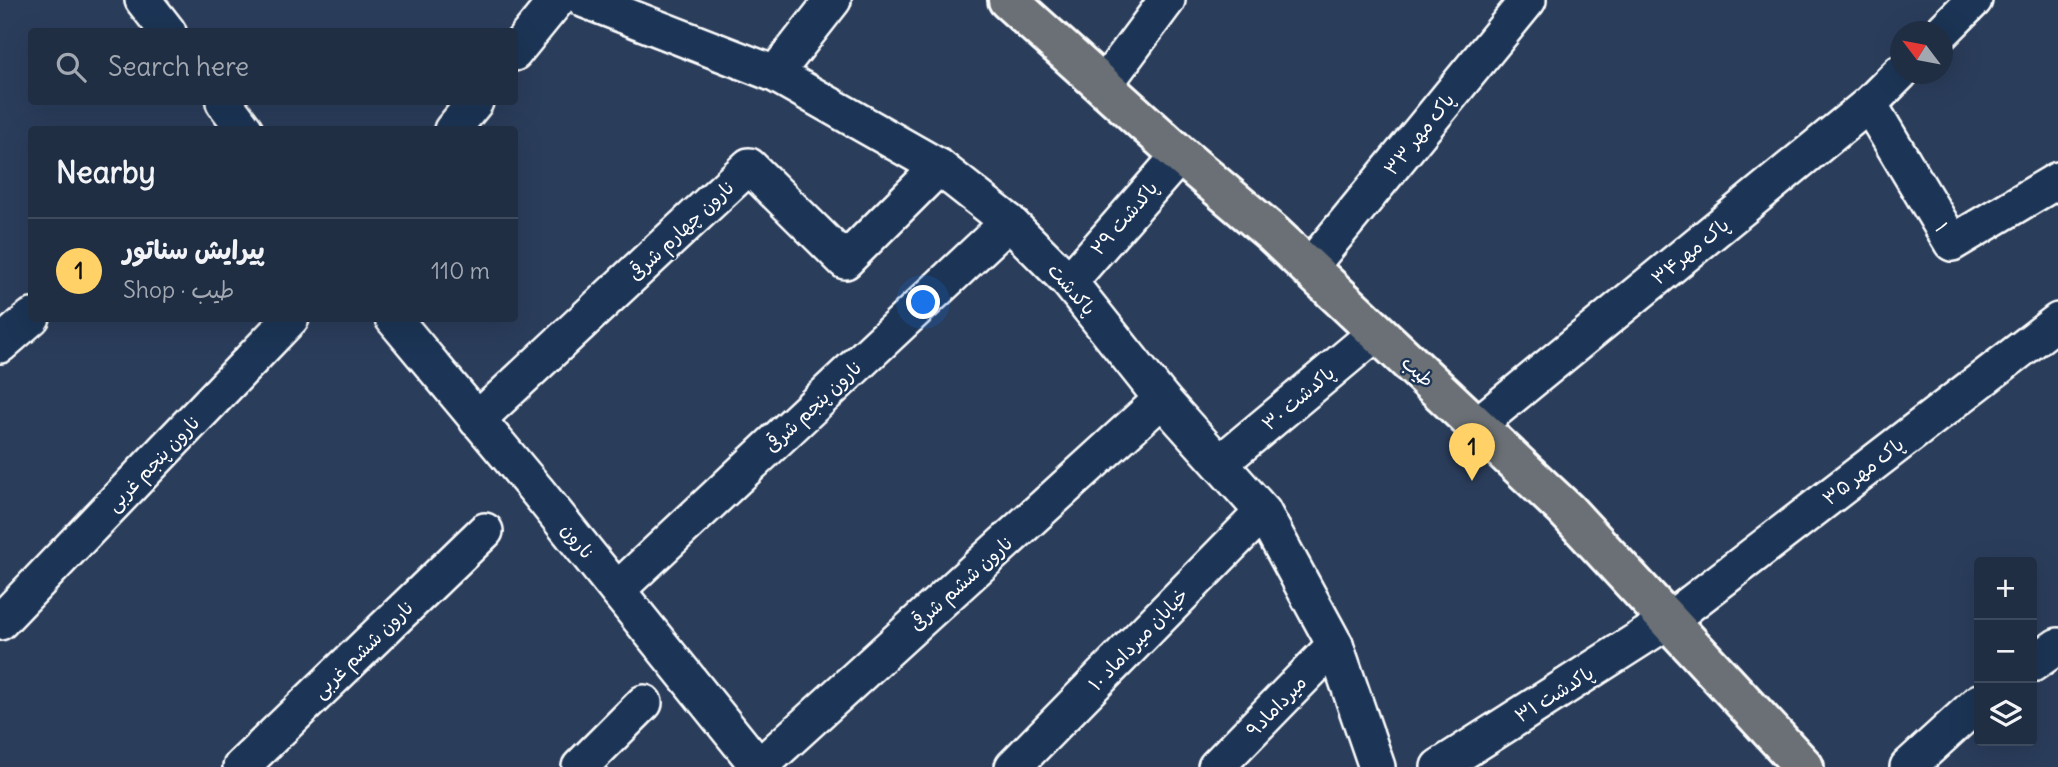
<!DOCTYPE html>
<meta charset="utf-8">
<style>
body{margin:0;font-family:Delius,"Playpen Sans Arabic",sans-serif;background:#28364b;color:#f1f3f6}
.controls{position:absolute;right:21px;bottom:21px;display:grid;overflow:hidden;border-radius:7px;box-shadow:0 7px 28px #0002}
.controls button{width:63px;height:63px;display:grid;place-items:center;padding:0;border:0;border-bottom:2px solid #3d4a5d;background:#202e44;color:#f1f3f6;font:35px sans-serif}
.compass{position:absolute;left:1890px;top:21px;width:63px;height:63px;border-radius:50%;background:#202e44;box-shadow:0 7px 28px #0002;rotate:302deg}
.you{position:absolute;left:924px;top:303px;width:24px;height:24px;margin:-18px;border:5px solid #fff;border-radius:50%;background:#1a73e8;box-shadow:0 0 0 10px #1a73e833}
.badge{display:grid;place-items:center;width:46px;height:46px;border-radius:50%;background:#ffd166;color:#111;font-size:23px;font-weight:700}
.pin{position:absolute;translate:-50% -58px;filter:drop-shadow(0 2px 4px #0008)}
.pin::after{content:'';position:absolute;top:37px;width:24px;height:21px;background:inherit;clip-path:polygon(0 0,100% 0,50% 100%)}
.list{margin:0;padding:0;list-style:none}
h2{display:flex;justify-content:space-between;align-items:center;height:91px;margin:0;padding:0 28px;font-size:30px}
h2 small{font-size:23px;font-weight:400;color:#a2a8b2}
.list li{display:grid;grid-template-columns:46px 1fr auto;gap:21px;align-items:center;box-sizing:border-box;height:105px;padding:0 28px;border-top:2px solid #3d4a5d}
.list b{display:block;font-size:26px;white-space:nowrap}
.list p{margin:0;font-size:23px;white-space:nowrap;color:#a2a8b2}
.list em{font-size:23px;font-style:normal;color:#a2a8b2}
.icon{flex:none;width:38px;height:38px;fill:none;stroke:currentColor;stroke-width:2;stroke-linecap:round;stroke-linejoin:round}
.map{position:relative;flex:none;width:2058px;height:767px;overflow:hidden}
.search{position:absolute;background:#202e44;box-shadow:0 7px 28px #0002;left:28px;top:28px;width:490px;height:77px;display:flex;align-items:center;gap:18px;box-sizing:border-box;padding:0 24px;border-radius:7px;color:#a2a8b2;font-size:26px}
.panel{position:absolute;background:#202e44;box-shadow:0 7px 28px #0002;left:28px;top:126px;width:490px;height:196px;border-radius:7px}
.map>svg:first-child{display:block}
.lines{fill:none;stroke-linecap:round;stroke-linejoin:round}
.minor-casing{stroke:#fff;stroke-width:40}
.major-casing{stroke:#fff;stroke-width:44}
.minor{stroke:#1d3557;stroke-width:35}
.major{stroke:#6b6f75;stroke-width:38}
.labels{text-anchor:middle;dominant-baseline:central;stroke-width:5;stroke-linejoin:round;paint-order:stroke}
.street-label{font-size:19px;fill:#fff;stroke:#1d3557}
</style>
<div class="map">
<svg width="2058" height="767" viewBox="0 0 2058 767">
<rect width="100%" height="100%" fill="#2a3d5b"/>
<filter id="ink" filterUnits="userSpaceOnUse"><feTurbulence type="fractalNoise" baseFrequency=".0143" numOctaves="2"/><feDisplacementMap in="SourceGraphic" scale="14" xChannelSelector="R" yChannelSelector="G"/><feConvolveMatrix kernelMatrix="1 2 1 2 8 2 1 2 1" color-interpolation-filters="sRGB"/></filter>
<g filter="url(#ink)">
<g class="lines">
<defs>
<g id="minor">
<polyline points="143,0 168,32"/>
<polyline points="585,0 775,74 939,167 1009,222 1069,282 1162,399 1263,512 1335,645 1377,767"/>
<polyline points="1942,32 1974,0"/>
<polyline points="514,53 557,0"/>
<polyline points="775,74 833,0"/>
<polyline points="1104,85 1167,0"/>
<polyline points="224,102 245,130"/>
<polyline points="1869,104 1952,243 2058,180"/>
<polyline points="452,130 475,102"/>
<polyline points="1309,268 1528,0"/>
<polyline points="1069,282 1180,155"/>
<polyline points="393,318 538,492 759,767"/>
<polyline points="0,345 32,317"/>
<polyline points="477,420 749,166 845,261 939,167"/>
<polyline points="1476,426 1869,104 1900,73"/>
<polyline points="1220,463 1377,332"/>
<polyline points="617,590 1009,222"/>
<polyline points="0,622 291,318"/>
<polyline points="2032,664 2058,646"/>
<polyline points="241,767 485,531"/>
<polyline points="580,767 644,703"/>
<polyline points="759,767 1162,399"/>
<polyline points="1013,767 1263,512"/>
<polyline points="1216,767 1335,645"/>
<polyline points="1439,767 1668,621 2058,321"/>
<polyline points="1908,767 1979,702"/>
</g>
<polyline id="major" points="1008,0 1180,155 1272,233 1566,510 1804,767"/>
</defs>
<!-- minor casing -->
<use href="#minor" class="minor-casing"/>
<!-- major casing -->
<use href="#major" class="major-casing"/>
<!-- minor -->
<use href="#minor" class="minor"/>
<!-- major -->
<use href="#major" class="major"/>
</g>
</g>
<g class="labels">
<!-- street labels -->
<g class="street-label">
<text transform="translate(1419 134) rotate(-51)">پاک مهر ۳۳</text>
<text transform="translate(1124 218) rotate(-49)">پاکدشت ۲۹</text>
<text transform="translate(1942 227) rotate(59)">۱</text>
<text transform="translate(681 230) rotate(-43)">نارون چهارم شرقی</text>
<text transform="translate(1690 251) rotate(-39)">پاک مهر۳۴</text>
<text transform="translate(1072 289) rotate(49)">پاکدشت</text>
<text transform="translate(1418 371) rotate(43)">طیب</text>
<text transform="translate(1298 398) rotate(-40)">پاکدشت ۳۰</text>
<text transform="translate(813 406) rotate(-43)">نارون پنجم شرقی</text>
<text transform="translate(153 463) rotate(-46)">نارون پنجم غربی</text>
<text transform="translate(1863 471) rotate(-38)">پاک مهر ۳۵</text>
<text transform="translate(578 541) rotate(51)">نارون</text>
<text transform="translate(961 583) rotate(-42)">نارون ششم شرقی</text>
<text transform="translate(1138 639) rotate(-46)">۱۰ خیابان میرداماد</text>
<text transform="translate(363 649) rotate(-44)">نارون ششم غربی</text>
<text transform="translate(1554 694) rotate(-32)">پاکدشت ۳۱</text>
<text transform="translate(1276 706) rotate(-46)">میرداماد۹</text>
</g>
</g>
</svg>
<div class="controls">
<button>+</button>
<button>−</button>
<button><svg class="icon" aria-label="layers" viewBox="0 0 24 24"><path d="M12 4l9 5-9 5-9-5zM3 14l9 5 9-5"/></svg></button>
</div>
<svg class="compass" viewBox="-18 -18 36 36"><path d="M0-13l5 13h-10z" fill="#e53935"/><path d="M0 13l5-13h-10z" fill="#a2a8b2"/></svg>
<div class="you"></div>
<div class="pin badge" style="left:1472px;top:481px">1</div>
<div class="search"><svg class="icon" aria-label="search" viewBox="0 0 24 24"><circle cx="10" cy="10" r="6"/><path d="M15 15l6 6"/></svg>Search here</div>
<section class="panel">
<h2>Nearby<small></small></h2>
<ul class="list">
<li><span class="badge">1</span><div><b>پیرایش سناتور</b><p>Shop · طیب</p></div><em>110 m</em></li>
</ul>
</section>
</div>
